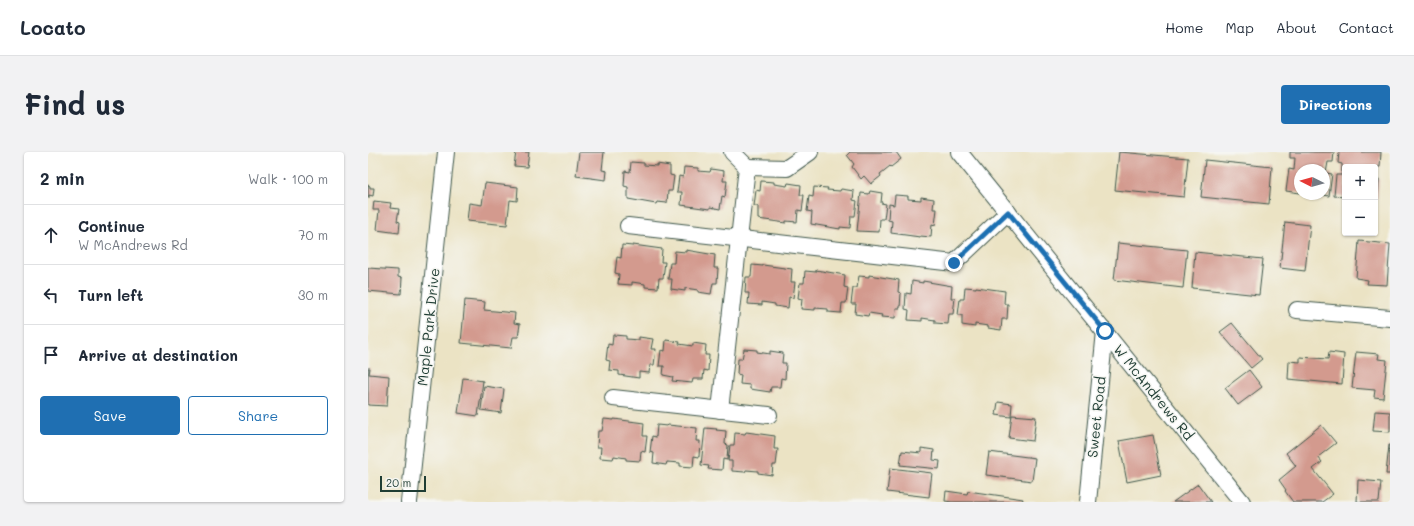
<!DOCTYPE html>
<meta charset="utf-8">
<style>
body{margin:0;font-family:Mali,sans-serif;background:#f2f2f3;color:#1f2937}
.controls{position:absolute;right:12px;top:12px;display:grid;overflow:hidden;border-radius:4px;box-shadow:0 1px 3px #0004}
.controls button{width:36px;height:36px;display:grid;place-items:center;padding:0;border:0;border-bottom:1px solid #e0e1e3;background:#fff;color:#1f2937;font:20px sans-serif}
.compass{position:absolute;left:926px;top:12px;width:36px;height:36px;border-radius:50%;background:#fff;box-shadow:0 1px 3px #0004;rotate:276deg}
.scale{position:absolute;left:12px;bottom:10px;width:46px;box-sizing:border-box;padding-left:4px;border:2px solid #1f3d34;border-top:0;font-size:11px;line-height:14px;white-space:nowrap;color:#1f3d34;-webkit-text-stroke:3px #f6f6f2;paint-order:stroke}
.stop{position:absolute;width:12px;height:12px;margin:-9px;border:3px solid #1f6fb2;border-radius:50%;background:#fff}
.stop.end{background:#1f6fb2;border-color:#fff;box-shadow:0 1px 4px #0008}
.list{margin:0;padding:0;list-style:none}
h2{display:flex;justify-content:space-between;align-items:center;height:52px;margin:0;padding:0 16px;font-size:17px}
h2 small{font-size:13px;font-weight:400;color:#747a83}
.list li{display:grid;grid-template-columns:26px 1fr auto;gap:12px;align-items:center;box-sizing:border-box;height:60px;padding:0 16px;border-top:1px solid #e0e1e3}
.list b{display:block;font-size:15px;white-space:nowrap}
.list p{margin:0;font-size:13px;white-space:nowrap;color:#747a83}
.list em{font-size:13px;font-style:normal;color:#747a83}
.actions{display:flex;gap:8px;padding:12px 16px}
.actions a{flex:1;padding:9px 0;border:1px solid #1f6fb2;border-radius:4px;text-align:center;font-size:14px;color:#1f6fb2}
.actions .main{background:#1f6fb2;color:#fff}
.icon{flex:none;width:22px;height:22px;fill:none;stroke:currentColor;stroke-width:2;stroke-linecap:round;stroke-linejoin:round}
.map{position:relative;flex:none;width:1022px;height:350px;overflow:hidden;border-radius:4px}
header{display:flex;align-items:center;gap:24px;box-sizing:border-box;height:56px;padding:0 20px;background:#fff;border-bottom:1px solid #e0e1e3}
header strong{font-size:19px}
nav{display:flex;gap:22px;margin-inline-start:auto;font-size:14px}
.intro{display:flex;align-items:center;justify-content:space-between;box-sizing:border-box;height:96px;padding:0 24px}
h1{margin:0;font-size:28px}
.button{padding:10px 18px;border-radius:4px;background:#1f6fb2;color:#fff;font-size:14px;font-weight:700}
main{display:flex;gap:24px;padding:0 24px}
aside{flex:1;background:#fff;border-radius:4px;box-shadow:0 1px 3px #0004}
.map>svg:first-child{display:block}
.building{fill:#d39a8e}
.lines{fill:none;stroke-linecap:round;stroke-linejoin:round}
.minor-casing{stroke:#3e564a;stroke-width:18}
.minor{stroke:#fff;stroke-width:16}
.route{stroke:#1f6fb2;stroke-width:5}
.labels{text-anchor:middle;dominant-baseline:central;stroke-width:3;stroke-linejoin:round;paint-order:stroke}
.street-label{font-size:14px;fill:#1f3d34;stroke:#f6f6f2}
</style>
<header>
<strong>Locato</strong>
<nav><a>Home</a><a>Map</a><a>About</a><a>Contact</a></nav>
</header>
<div class="intro"><h1>Find us</h1><a class="button">Directions</a></div>
<main>
<aside>
<h2>2 min<small>Walk · 100 m</small></h2>
<ul class="list">
<li><svg class="icon" aria-label="ahead" viewBox="0 0 24 24"><path d="M12 20V5M6 11l6-6 6 6"/></svg><div><b>Continue</b><p>W McAndrews Rd</p></div><em>70 m</em></li>
<li><svg class="icon" aria-label="left" viewBox="0 0 24 24"><path d="M17 20v-9H6M10 6l-5 5 5 5"/></svg><div><b>Turn left</b></div><em>30 m</em></li>
<li><svg class="icon" aria-label="arrive" viewBox="0 0 24 24"><path d="M6 21V4h12l-3 4 3 4H6"/></svg><div><b>Arrive at destination</b></div></li>
</ul>
<div class="actions"><a class="main">Save</a><a>Share</a></div>
</aside>
<div class="map">
<svg width="1022" height="350" viewBox="0 0 1022 350">
<rect width="100%" height="100%" fill="#f6f6f2"/>
<filter id="ink" filterUnits="userSpaceOnUse"><feTurbulence type="fractalNoise" baseFrequency=".025" numOctaves="2"/><feDisplacementMap in="SourceGraphic" scale="8" xChannelSelector="R" yChannelSelector="G"/><feConvolveMatrix kernelMatrix="1 2 1 2 8 2 1 2 1" color-interpolation-filters="sRGB"/></filter>
<filter id="wash" filterUnits="userSpaceOnUse"><feTurbulence type="fractalNoise" baseFrequency=".012" numOctaves="4" result="noise"/><feDisplacementMap in="SourceGraphic" scale="16" xChannelSelector="R" yChannelSelector="G"/><feGaussianBlur stdDeviation="0.9" result="paint"/><feColorMatrix in="noise" values="0 0 0 0 0 0 0 0 0 0 0 0 0 0 0 0 0 1.4 0 .05"/><feComposite in="paint" operator="in"/></filter>
<g filter="url(#wash)">
<rect width="100%" height="100%" fill="#ebe3c4"/>
<g id="blocks">
<!-- building -->
<g class="building">
<polygon points="148,0 161,0 159,15 146,14"/>
<polygon points="211,0 236,0 234,18 239,19 238,28 208,24"/>
<polygon points="482,0 528,0 533,7 523,15 522,14 512,22 513,24 503,32 496,24 493,27 484,15 486,12 479,3"/>
<polygon points="751,0 820,6 816,45 747,38"/>
<polygon points="922,0 966,0 965,10 960,10 958,21 964,22 961,44 956,43 956,18 932,18 932,41 918,39 921,17 926,18 927,6 922,6"/>
<polygon points="971,0 1013,0 1012,15 977,15 977,45 966,44 968,23 974,23 974,12 970,11"/>
<polygon points="837,8 904,15 901,52 833,45"/>
<polygon points="263,10 276,11 276,13 289,14 289,12 302,14 302,23 306,24 304,39 300,39 299,51 289,50 288,52 260,47 260,35 256,34 257,19 262,20"/>
<polygon points="316,15 330,16 330,19 342,20 343,17 356,19 355,29 359,29 357,45 354,44 352,57 342,55 342,57 313,53 314,40 309,40 311,24 315,25"/>
<polygon points="1007,26 1011,27 1009,48 1007,48"/>
<polygon points="393,29 406,30 406,32 419,34 420,31 433,33 432,43 436,43 434,59 430,58 429,70 418,69 418,71 390,67 390,54 386,54 388,38 392,39"/>
<polygon points="117,31 150,35 149,49 142,48 139,73 99,69 101,51 114,53"/>
<polygon points="0,33 2,34 2,36 6,36 5,44 1,43 1,46 0,46"/>
<polygon points="446,35 460,36 459,38 472,39 473,37 486,39 485,48 489,49 487,64 483,64 482,76 472,75 472,77 443,72 444,60 439,59 441,44 445,45"/>
<polygon points="502,39 514,41 513,51 518,52 516,67 512,67 511,80 489,79 493,41 501,42"/>
<polygon points="527,43 540,44 540,47 553,48 553,45 566,47 565,57 569,57 567,73 564,72 563,85 552,84 552,85 523,81 524,69 520,68 521,52 526,53"/>
<polygon points="6,49 23,51 22,56 31,57 29,69 32,70 31,81 9,78 11,58 5,58"/>
<polygon points="917,70 942,73 937,119 912,116"/>
<polygon points="991,89 1022,92 1019,133 999,132 1000,128 988,126"/>
<polygon points="750,91 819,98 815,136 746,128"/>
<polygon points="254,93 265,94 265,93 294,97 293,110 297,110 295,126 291,126 290,136 277,135 277,132 264,130 264,133 250,132 251,122 247,121 249,105 253,106"/>
<polygon points="318,98 347,103 346,116 350,116 349,131 345,131 343,142 330,140 330,138 317,136 317,139 303,137 304,127 300,127 302,111 306,111 307,99 318,100"/>
<polygon points="827,100 895,107 891,143 824,136"/>
<polygon points="384,113 395,114 395,113 424,117 423,130 427,130 425,146 421,145 420,156 407,154 407,152 394,150 394,153 380,152 381,141 377,141 378,125 383,125"/>
<polygon points="0,116 30,118 30,125 34,126 33,142 0,139"/>
<polygon points="448,118 477,123 476,135 480,136 478,151 474,151 473,161 460,160 460,157 447,156 447,158 433,157 434,147 430,146 432,131 436,131 437,119 448,120"/>
<polygon points="501,123 531,128 530,140 533,141 532,156 528,156 527,166 513,165 514,163 501,161 500,164 487,162 488,152 483,152 485,136 489,136 491,124 501,125"/>
<polygon points="544,129 555,131 555,129 584,134 583,146 587,146 585,162 581,162 580,172 567,171 567,168 554,166 554,169 540,168 541,158 537,157 538,141 543,142"/>
<polygon points="597,135 608,136 608,135 637,139 636,152 640,152 639,167 634,167 633,178 620,176 620,174 607,172 607,175 594,173 594,163 590,163 592,147 596,147"/>
<polygon points="97,148 117,150 116,158 147,161 146,171 152,172 150,185 145,185 143,196 93,191"/>
<polygon points="864,171 894,207 883,216 852,180"/>
<polygon points="245,183 258,184 258,187 271,188 271,185 285,187 283,197 288,197 286,213 282,213 281,221 271,220 271,226 251,223 251,219 241,218 242,209 238,208 240,192 244,193"/>
<polygon points="298,188 312,190 311,192 325,194 325,191 338,193 337,203 341,203 340,219 336,218 335,227 325,227 324,231 304,229 305,225 295,223 296,214 291,214 293,198 297,199"/>
<polygon points="376,197 389,198 389,200 402,202 402,199 415,201 414,211 418,211 417,227 413,226 412,235 403,235 402,240 382,237 382,233 372,232 373,223 369,222 370,207 374,207"/>
<polygon points="961,200 976,202 974,232 920,227 921,209 932,210 932,205 960,207"/>
<polygon points="988,200 1011,202 1010,207 1019,208 1015,246 1006,245 1007,238 984,236"/>
<polygon points="0,216 2,216 1,222 21,224 19,254 0,253"/>
<polygon points="881,218 894,235 870,253 857,236"/>
<polygon points="95,226 115,229 110,264 90,261"/>
<polygon points="116,234 136,237 133,261 113,258"/>
<polygon points="630,250 644,252 643,265 628,263"/>
<polygon points="1007,259 1022,260 1022,280 1005,279"/>
<polygon points="644,263 668,265 665,289 641,286"/>
<polygon points="236,267 246,268 246,267 276,271 275,284 279,284 277,300 273,299 272,309 258,308 258,306 246,304 245,307 232,306 233,295 229,295 230,279 234,279"/>
<polygon points="289,273 299,274 300,273 329,276 328,289 332,289 331,305 326,304 325,315 312,314 312,311 299,310 298,313 285,311 286,301 282,300 284,284 288,285"/>
<polygon points="953,273 968,291 950,305 954,310 945,317 965,342 954,350 925,350 917,339 918,338 911,328 928,314 918,301"/>
<polygon points="337,276 349,277 348,278 358,279 357,292 360,293 359,308 355,307 354,318 340,317 341,314 333,313"/>
<polygon points="378,280 407,284 406,297 410,297 408,313 405,313 404,323 390,321 390,319 378,318 377,320 364,319 364,309 360,309 362,293 366,293 367,281 377,282"/>
<polygon points="785,283 793,323 759,330 751,289"/>
<polygon points="1021,293 1022,293 1022,322 1018,322"/>
<polygon points="553,296 566,298 565,308 572,309 571,317 532,313 534,299 553,301"/>
<polygon points="621,300 667,306 664,329 618,323"/>
<polygon points="522,316 564,321 561,345 519,340"/>
<polygon points="990,328 1013,330 1011,350 989,350"/>
<polygon points="830,332 843,350 805,350"/>
<polygon points="578,339 599,342 600,339 655,347 654,350 584,350 577,349"/>
</g>
</g>
</g>
<g filter="url(#ink)">
<use href="#blocks" fill-opacity="0" stroke="#3e564a" stroke-width="1"/>
<g class="lines">
<defs>
<g id="minor">
<polyline points="591,0 874,350"/>
<polyline points="379,15 419,16 442,0"/>
<polyline points="260,74 586,111 640,60"/>
<polyline points="929,158 1022,166"/>
<polyline points="245,246 401,263"/>
<polyline points="352,258 379,15 364,0"/>
<polyline points="41,350 78,0"/>
<polyline points="720,350 737,179"/>
</g>
</defs>
<!-- minor casing -->
<use href="#minor" class="minor-casing"/>
<!-- minor -->
<use href="#minor" class="minor"/>
</g>
</g>
<g class="lines" filter="url(#ink)">
<!-- route -->
<polyline class="route" points="586,111 640,60 737,179"/>
</g>
<g class="labels">
<!-- street labels -->
<g class="street-label">
<text transform="translate(60 175) rotate(-84)">Maple Park Drive</text>
<text transform="translate(786 240) rotate(51)">W McAndrews Rd</text>
<text transform="translate(728 265) rotate(-84)">Sweet Road</text>
</g>
</g>
</svg>
<div class="controls">
<button>+</button>
<button>−</button>
</div>
<svg class="compass" viewBox="-18 -18 36 36"><path d="M0-13l5 13h-10z" fill="#e53935"/><path d="M0 13l5-13h-10z" fill="#747a83"/></svg>
<div class="scale">20 m</div>
<div class="stop" style="left:737px;top:179px"></div>
<div class="stop end" style="left:586px;top:111px"></div>
</div>
</main>
